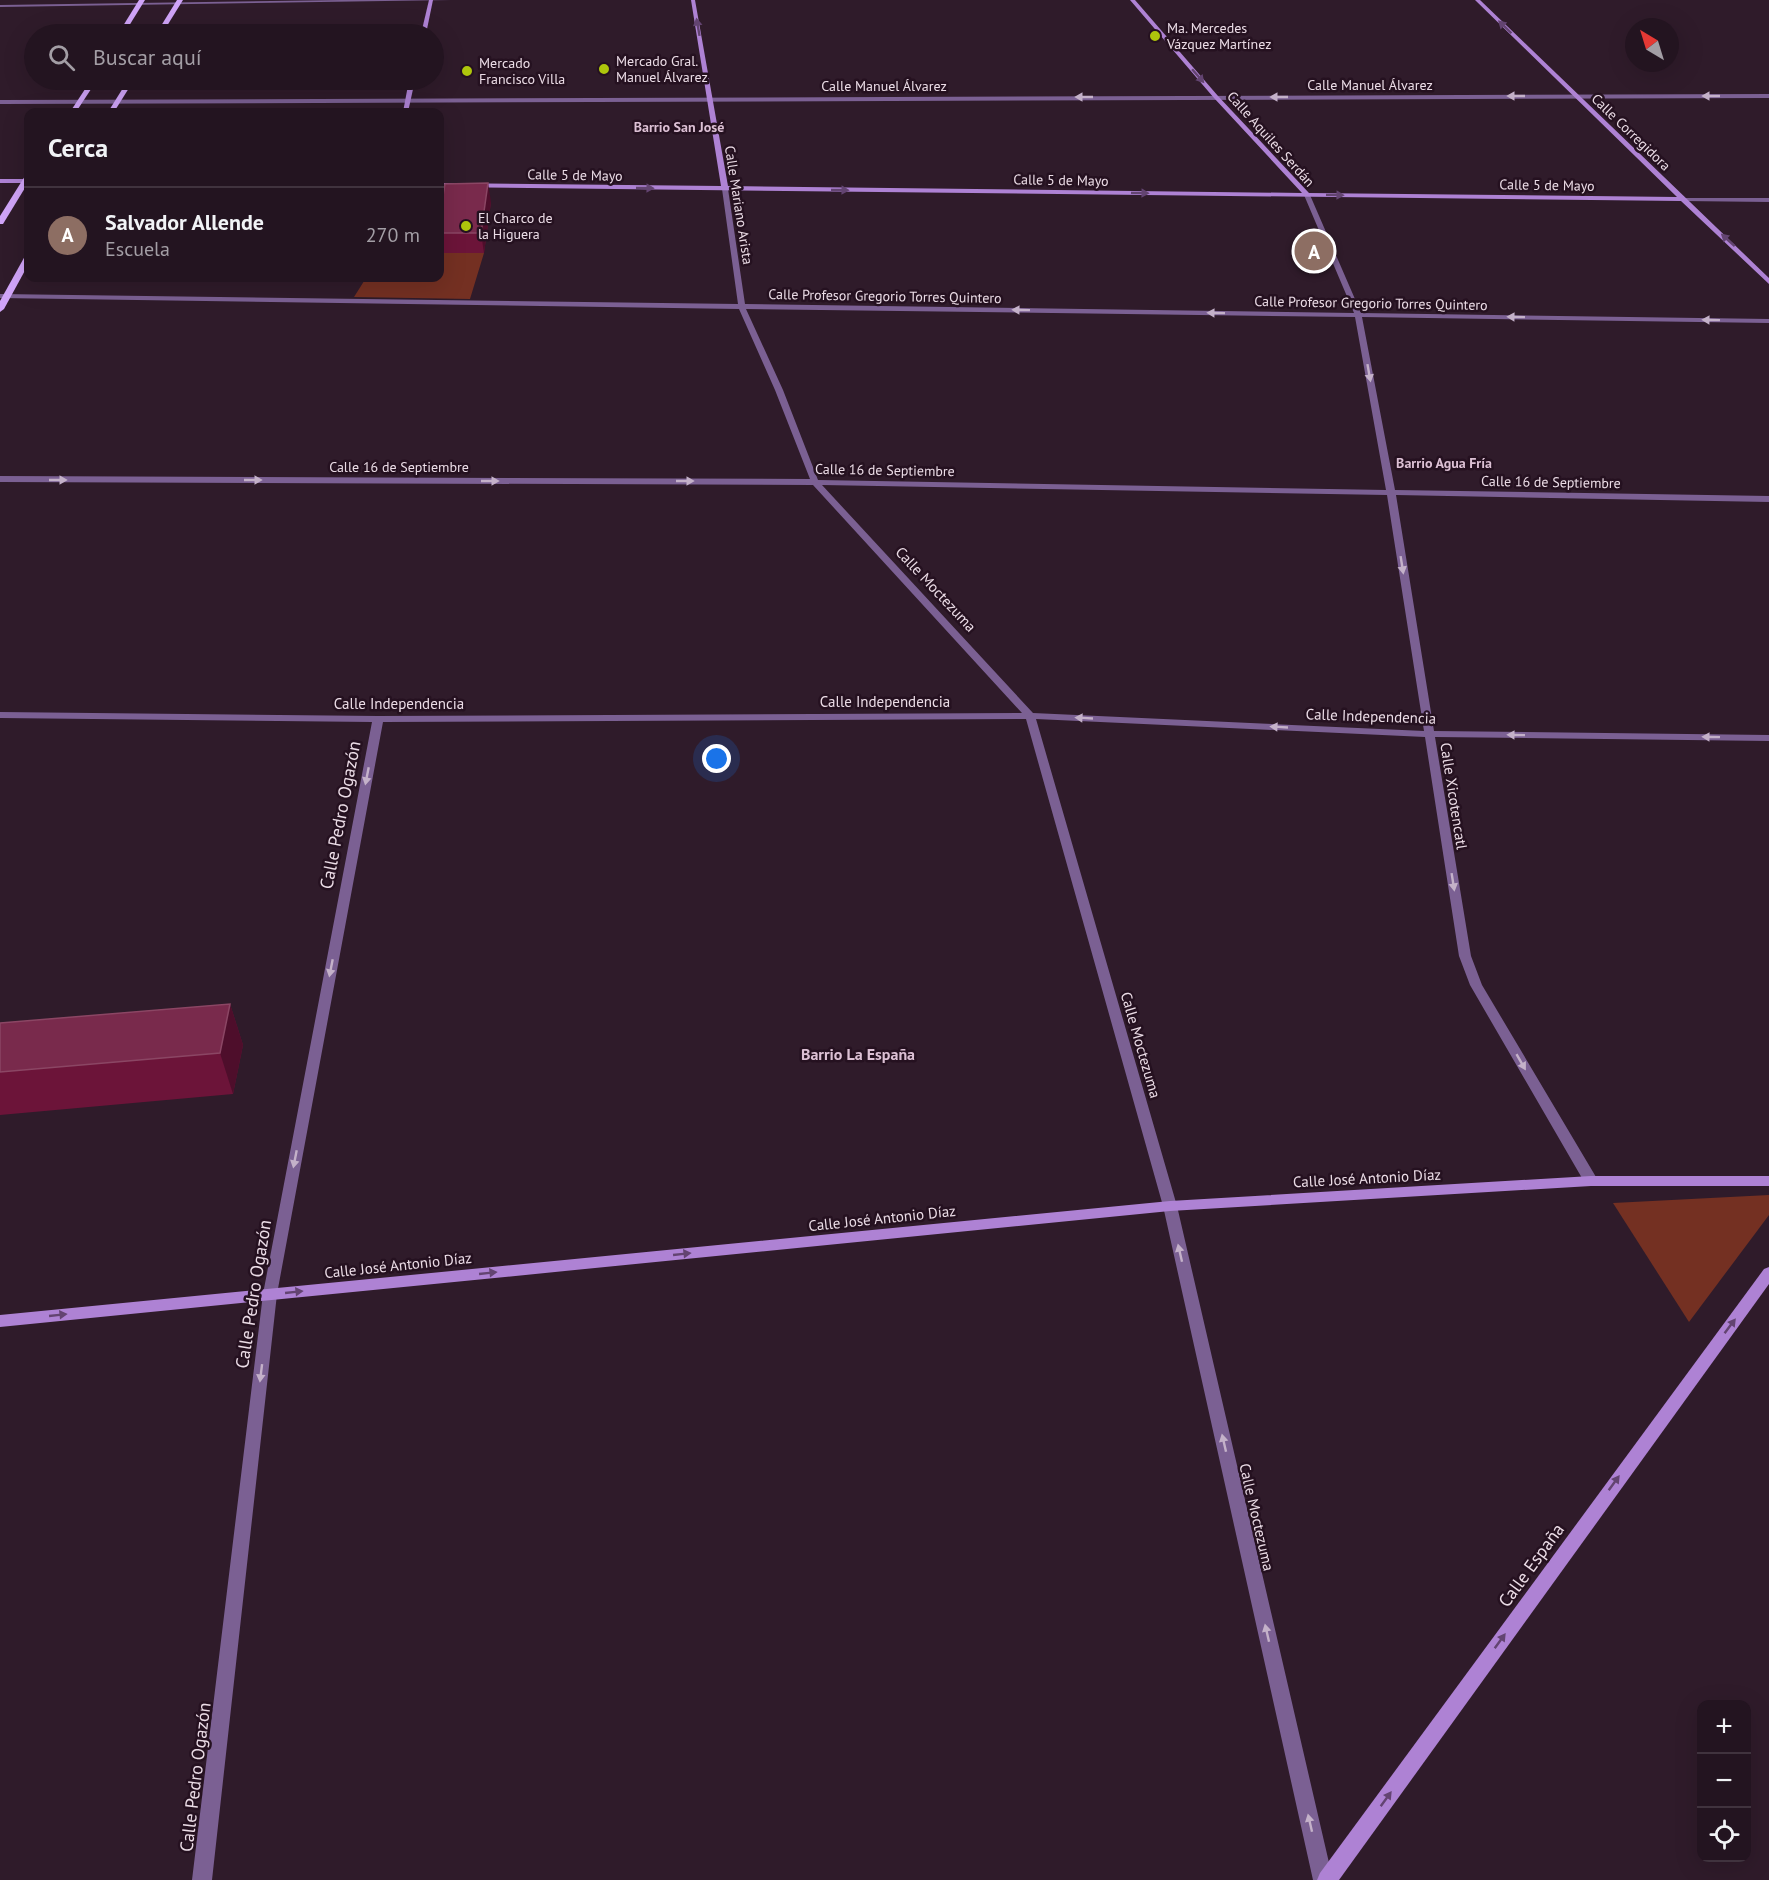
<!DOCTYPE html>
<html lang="es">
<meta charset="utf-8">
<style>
body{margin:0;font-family:"PT Sans",sans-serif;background:#2b1d29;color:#f1f3f6}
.controls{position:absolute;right:18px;bottom:18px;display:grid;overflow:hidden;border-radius:12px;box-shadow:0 6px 24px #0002}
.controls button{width:54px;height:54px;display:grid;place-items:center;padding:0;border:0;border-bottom:2px solid #40333e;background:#231420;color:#f1f3f6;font:30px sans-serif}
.compass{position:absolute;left:1625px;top:18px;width:54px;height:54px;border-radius:50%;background:#231420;box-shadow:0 6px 24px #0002;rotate:322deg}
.you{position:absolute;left:717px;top:759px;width:21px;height:21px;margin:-15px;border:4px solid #fff;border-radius:50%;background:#1a73e8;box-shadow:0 0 0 9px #1a73e833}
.badge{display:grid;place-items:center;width:39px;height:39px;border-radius:50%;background:#aec60c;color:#fff;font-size:20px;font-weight:700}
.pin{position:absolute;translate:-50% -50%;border:3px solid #fff;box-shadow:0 2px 6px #0006}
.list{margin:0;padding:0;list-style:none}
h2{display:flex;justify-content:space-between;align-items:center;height:78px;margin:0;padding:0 24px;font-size:26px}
h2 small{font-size:20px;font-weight:400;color:#a39ea5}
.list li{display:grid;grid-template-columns:39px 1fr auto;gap:18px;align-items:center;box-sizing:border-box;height:96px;padding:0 24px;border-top:2px solid #40333e}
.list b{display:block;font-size:22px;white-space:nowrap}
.list p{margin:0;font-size:20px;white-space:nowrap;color:#a39ea5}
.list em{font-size:20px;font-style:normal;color:#a39ea5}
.icon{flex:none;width:33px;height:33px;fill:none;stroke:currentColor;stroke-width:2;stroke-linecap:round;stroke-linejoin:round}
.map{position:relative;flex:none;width:1769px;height:1880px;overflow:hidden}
.search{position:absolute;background:#231420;box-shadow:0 6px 24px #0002;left:24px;top:24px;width:420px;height:66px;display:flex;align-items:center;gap:15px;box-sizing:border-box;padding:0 21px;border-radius:33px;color:#a39ea5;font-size:22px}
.panel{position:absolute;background:#231420;box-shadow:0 6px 24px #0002;left:24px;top:108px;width:420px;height:174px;border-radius:12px}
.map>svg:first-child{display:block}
.green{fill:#743022}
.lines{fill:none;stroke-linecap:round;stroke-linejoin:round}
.street{fill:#7b6093;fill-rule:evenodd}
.secondary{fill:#ae82d4;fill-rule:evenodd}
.primary{fill:#d0a4f8;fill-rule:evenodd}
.wall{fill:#6c1439}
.shaded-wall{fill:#4e0e2b}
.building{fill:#792a4c;stroke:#8b4664;stroke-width:1.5}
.oneway{fill:#634471}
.oneway2{fill:#c4b1c9}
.poi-dot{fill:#aec60c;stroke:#251120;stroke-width:2}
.labels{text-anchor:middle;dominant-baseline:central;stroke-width:5;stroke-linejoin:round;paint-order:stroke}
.far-poi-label{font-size:14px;fill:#ebdce6;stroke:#251120;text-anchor:start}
.far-street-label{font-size:14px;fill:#ebdce6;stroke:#251120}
.far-neighbourhood-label{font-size:14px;font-weight:bold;fill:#dcc0d4;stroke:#251120}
.street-label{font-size:15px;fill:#ebdce6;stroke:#251120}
.neighbourhood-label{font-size:16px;font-weight:bold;fill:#dcc0d4;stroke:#251120}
.near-street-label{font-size:18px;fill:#ebdce6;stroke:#251120}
</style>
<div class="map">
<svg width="1769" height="1880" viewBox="0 0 1769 1880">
<rect width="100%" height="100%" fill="#2f1b2a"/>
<!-- green -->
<g class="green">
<polygon points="440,253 484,253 470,299 354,297 366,278 440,278"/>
<polygon points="1769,1195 1769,1215 1689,1322 1613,1203"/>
</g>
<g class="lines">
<!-- street -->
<g class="street">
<polygon points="341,0 451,0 0,7 0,5"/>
<polygon points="1769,94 1769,98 0,104 0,100"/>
<path d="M725,187l3,2 17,115 609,9 -50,-118 3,-2 3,2 51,118 408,6v4l-407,-6 33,173 374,6v6l-373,-7 38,236 335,4v6l-334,-4 36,219 11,29 114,192 2,4 -2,4 -5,1 -5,-1 -116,-200 -11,-29 -34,-219 -389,-18 141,487 156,674h-20l-150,-674 -137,-487 -643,3 -106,572 -65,586h-20l71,-586 109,-572 -372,-4v-6l378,4 644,-3 -209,-228 -813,-3v-6l810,3 -35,-89 -36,-81 -739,-11v-4l738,10 -16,-115zM746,309l609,8 31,173 -568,-10 -35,-90zM822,485l565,10 37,236 -391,-18z"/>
<polygon points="1681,198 1769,198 1769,202 1683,201 1680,199"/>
</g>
<!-- secondary -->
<g class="secondary">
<polygon points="429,0 433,0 426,34 421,34"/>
<polygon points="691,0 695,0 728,186 1302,193 1214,98 1130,0 1135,0 1218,96 1309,193 1677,197 1475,0 1480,0 1769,278 1769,284 1681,201 440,187 440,183 721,186"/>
<polygon points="409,80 415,80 408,112 403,112"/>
<rect x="0" y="179" width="28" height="4"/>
<polygon points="1591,1176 1769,1176 1769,1186 1591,1186 1170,1211 0,1327 0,1315 1170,1201"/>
<polygon points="1769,1267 1769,1284 1339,1880 1317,1880 1320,1873 1764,1269"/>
</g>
<!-- primary -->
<g class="primary">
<polygon points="139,0 145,0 124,34 118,34"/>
<polygon points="177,0 183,0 162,34 156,34"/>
<polygon points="91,80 97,80 76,112 70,112"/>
<polygon points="128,80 134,80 114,112 108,112"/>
<polygon points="25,176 28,176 28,183 3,224 0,224 0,216"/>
<polygon points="25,256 28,256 28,265 4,309 0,312 0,301"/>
</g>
</g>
<!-- wall -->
<g class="wall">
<polygon points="491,202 484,253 440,253 440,213"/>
<polygon points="221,278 253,278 232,281"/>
<polygon points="230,1004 243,1045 233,1094 0,1115 0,1023"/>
</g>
<!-- shaded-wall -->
<g class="shaded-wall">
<polygon points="488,183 491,202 484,253 481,233"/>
<polygon points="231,278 253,278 232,281"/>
<polygon points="230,1004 243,1045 233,1094 220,1053"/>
</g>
<!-- building -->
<g class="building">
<polygon points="488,183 481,233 440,233 440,213 445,184"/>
<polygon points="230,1004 220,1053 0,1072 0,1023"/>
</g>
<!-- one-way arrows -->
<defs><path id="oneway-solid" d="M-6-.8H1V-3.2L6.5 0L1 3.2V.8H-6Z" transform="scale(1.5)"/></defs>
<g class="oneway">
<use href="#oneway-solid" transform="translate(698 27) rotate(-100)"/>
<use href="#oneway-solid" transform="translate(1505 27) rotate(-136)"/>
<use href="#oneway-solid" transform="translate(1198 76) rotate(49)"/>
<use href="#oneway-solid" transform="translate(645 188) rotate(1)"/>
<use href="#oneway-solid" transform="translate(840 190) rotate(1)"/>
<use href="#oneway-solid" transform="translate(1140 193) rotate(1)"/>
<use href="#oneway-solid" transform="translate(1335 195) rotate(1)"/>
<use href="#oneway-solid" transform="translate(1728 240) rotate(-138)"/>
<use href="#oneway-solid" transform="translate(682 1254) rotate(-6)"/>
<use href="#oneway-solid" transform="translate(488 1273) rotate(-6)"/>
<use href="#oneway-solid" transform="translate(294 1292) rotate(-6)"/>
<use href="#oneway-solid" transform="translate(58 1315) rotate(-6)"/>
<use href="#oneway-solid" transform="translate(1730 1326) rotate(-53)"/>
<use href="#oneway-solid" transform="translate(1614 1483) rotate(-54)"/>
<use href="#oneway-solid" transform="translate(1500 1641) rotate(-54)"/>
<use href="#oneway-solid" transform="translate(1386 1799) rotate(-54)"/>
</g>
<g class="oneway2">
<use href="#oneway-solid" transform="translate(1516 96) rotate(180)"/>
<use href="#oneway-solid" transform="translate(1711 96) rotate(180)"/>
<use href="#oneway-solid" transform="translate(1084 97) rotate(180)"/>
<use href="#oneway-solid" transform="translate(1279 97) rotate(180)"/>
<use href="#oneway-solid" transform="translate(1021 310) rotate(-179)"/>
<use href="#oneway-solid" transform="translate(1216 313) rotate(-179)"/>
<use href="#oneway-solid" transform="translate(1516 317) rotate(-179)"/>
<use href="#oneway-solid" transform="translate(1711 320) rotate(-179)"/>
<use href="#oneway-solid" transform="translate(1369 373) rotate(80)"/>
<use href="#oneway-solid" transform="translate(58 480)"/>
<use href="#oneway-solid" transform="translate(253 480)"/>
<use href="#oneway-solid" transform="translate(490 481)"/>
<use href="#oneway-solid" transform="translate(685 481)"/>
<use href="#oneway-solid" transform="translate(1402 565) rotate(81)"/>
<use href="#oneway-solid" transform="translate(1084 718) rotate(-177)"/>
<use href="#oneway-solid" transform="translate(1279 727) rotate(-177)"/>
<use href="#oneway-solid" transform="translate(1516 735) rotate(-179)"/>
<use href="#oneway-solid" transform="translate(1711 737) rotate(-179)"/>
<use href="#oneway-solid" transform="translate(367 776) rotate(101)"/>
<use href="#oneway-solid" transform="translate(1453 882) rotate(81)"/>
<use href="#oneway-solid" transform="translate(331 968) rotate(101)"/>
<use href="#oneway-solid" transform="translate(1521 1062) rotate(60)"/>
<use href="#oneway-solid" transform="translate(295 1159) rotate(101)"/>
<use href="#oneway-solid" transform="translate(1180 1253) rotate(-103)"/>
<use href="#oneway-solid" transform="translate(261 1373) rotate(97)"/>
<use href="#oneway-solid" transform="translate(1224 1443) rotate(-103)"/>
<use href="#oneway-solid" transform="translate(1267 1633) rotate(-103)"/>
<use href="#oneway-solid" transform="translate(1310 1823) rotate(-103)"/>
</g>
<!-- markers -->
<g class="poi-dot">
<circle cx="1155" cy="36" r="6"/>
<circle cx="604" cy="69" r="6"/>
<circle cx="467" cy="71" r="6"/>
<circle cx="466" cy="226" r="6"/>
</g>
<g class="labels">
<!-- far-poi labels -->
<g class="far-poi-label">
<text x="1167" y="28">Ma. Mercedes<tspan x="1167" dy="16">Vázquez Martínez</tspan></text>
<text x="616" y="61">Mercado Gral.<tspan x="616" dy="16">Manuel Álvarez</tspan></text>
<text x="479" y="63">Mercado<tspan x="479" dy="16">Francisco Villa</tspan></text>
<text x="478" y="218">El Charco de<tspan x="478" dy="16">la Higuera</tspan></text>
</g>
<!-- far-street labels -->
<g class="far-street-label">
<text x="1370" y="85">Calle Manuel Álvarez</text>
<text x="884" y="86">Calle Manuel Álvarez</text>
<text transform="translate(1631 132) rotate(44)">Calle Corregidora</text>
<text transform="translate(1271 139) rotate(48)">Calle Aquiles Serdán</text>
<text transform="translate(575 175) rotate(1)">Calle 5 de Mayo</text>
<text transform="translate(1061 180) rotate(1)">Calle 5 de Mayo</text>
<text transform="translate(1547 185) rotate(1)">Calle 5 de Mayo</text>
<text transform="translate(739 205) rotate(81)">Calle Mariano Arista</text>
<text transform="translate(885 296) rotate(1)">Calle Profesor Gregorio Torres Quintero</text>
<text transform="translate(1371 303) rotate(1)">Calle Profesor Gregorio Torres Quintero</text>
<text x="399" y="467">Calle 16 de Septiembre</text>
<text transform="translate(885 470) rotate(1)">Calle 16 de Septiembre</text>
<text transform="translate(1551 482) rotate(1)">Calle 16 de Septiembre</text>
</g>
<!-- far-neighbourhood labels -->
<g class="far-neighbourhood-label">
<text x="679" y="127">Barrio San José</text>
<text x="1444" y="463">Barrio Agua Fría</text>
</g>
<!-- street labels -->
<g class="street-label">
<text transform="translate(936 589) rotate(47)">Calle Moctezuma</text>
<text x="885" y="701">Calle Independencia</text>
<text x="399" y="703">Calle Independencia</text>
<text transform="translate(1371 716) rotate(2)">Calle Independencia</text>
<text transform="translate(1454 796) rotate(81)">Calle Xicotencatl</text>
<text transform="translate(1141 1045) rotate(74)">Calle Moctezuma</text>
<text transform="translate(1367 1178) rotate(-3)">Calle José Antonio Díaz</text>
<text transform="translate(882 1218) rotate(-6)">Calle José Antonio Díaz</text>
<text transform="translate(398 1265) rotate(-6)">Calle José Antonio Díaz</text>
<text transform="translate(1257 1517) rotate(77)">Calle Moctezuma</text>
</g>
<!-- neighbourhood labels -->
<g class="neighbourhood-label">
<text x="858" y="1054">Barrio La España</text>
</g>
<!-- near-street labels -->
<g class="near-street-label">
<text transform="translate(340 815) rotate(-79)">Calle Pedro Ogazón</text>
<text transform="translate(253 1294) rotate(-81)">Calle Pedro Ogazón</text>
<text transform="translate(1531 1565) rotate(-54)">Calle España</text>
<text transform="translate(195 1777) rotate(-83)">Calle Pedro Ogazón</text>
</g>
</g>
</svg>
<div class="controls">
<button>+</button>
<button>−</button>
<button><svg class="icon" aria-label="locate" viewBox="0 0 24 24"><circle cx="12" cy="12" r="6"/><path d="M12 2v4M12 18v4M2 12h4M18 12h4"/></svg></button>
</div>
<svg class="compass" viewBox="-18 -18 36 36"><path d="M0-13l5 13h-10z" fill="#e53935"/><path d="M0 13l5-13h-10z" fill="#a39ea5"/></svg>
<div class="you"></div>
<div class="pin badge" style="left:1314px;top:251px;background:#8d6e63">A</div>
<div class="search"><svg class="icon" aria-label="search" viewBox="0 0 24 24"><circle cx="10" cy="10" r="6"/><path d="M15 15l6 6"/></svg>Buscar aquí</div>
<section class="panel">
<h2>Cerca<small></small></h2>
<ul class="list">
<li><span class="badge" style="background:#8d6e63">A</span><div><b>Salvador Allende</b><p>Escuela</p></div><em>270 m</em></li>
</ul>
</section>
</div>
